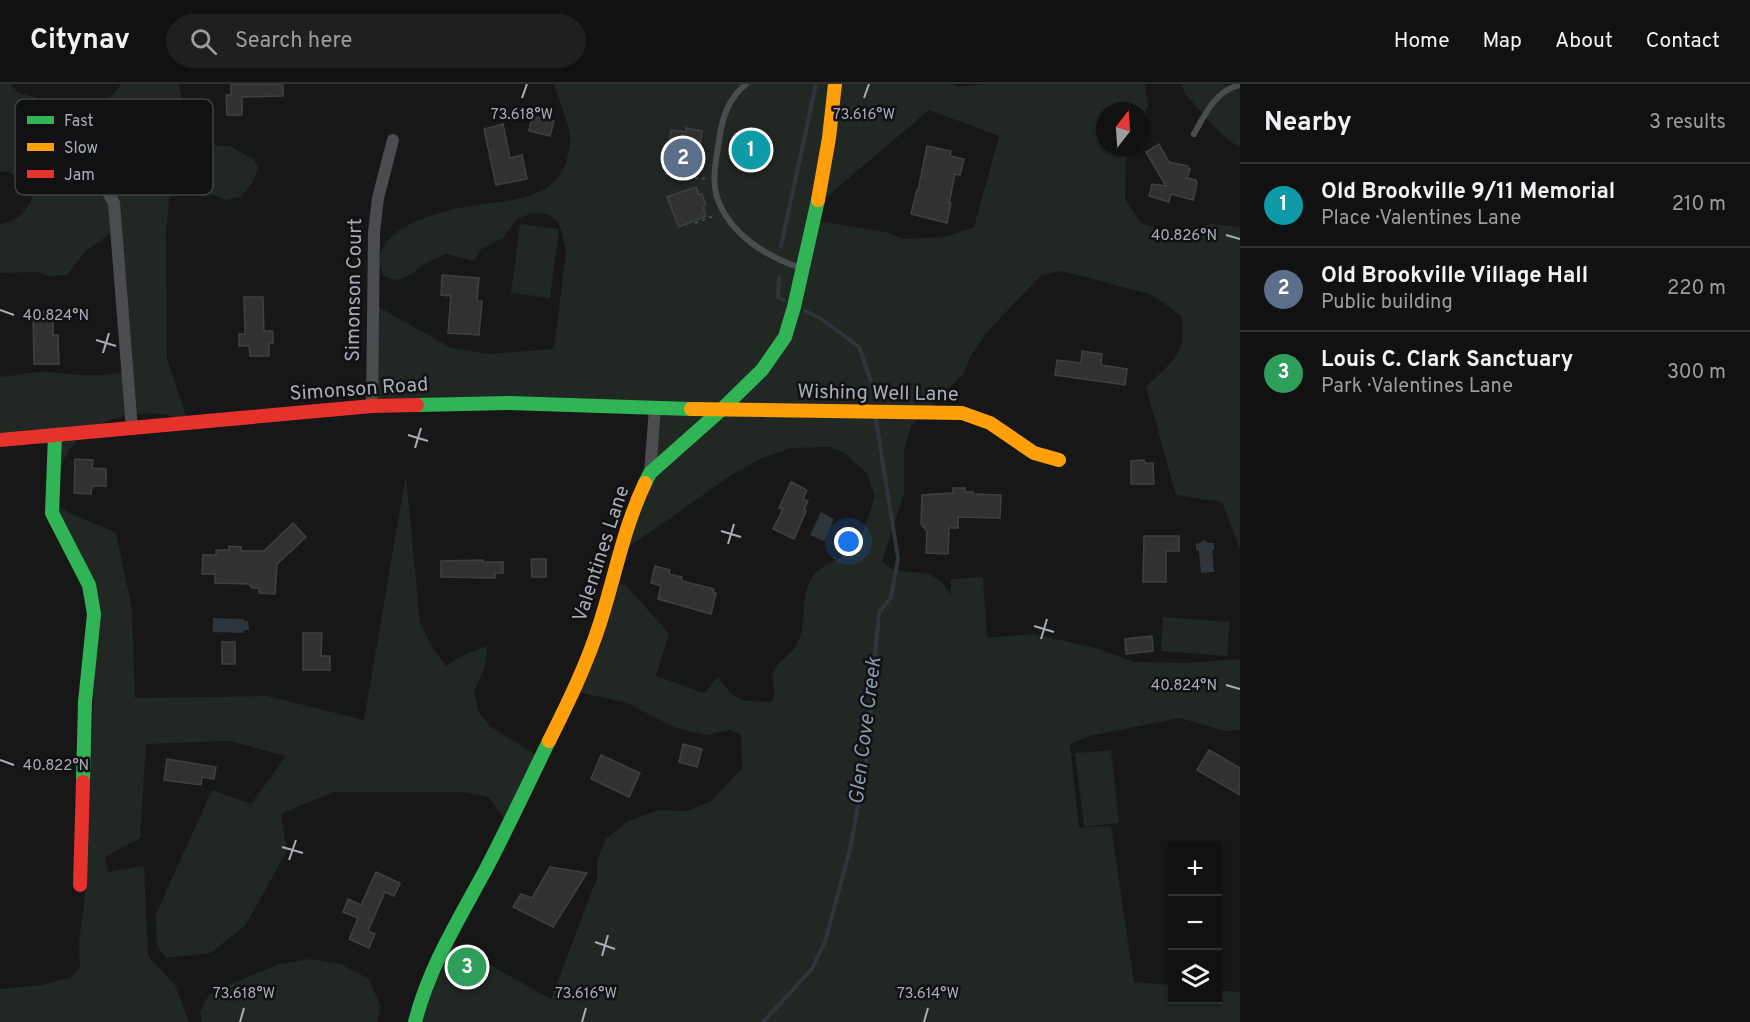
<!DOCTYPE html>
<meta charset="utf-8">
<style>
body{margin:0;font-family:Overpass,sans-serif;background:#1e1f1f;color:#f1f3f6}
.controls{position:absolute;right:18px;bottom:18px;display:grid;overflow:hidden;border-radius:0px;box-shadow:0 2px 4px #0004}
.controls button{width:54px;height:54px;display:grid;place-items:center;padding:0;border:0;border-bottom:2px solid #303131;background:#111;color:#f1f3f6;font:30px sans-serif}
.compass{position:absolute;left:1096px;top:18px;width:54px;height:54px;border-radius:50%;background:#111;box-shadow:0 2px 4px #0004;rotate:17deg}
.you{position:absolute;left:849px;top:458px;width:21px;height:21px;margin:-15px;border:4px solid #fff;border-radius:50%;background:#1a73e8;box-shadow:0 0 0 9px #1a73e833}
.badge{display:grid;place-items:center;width:39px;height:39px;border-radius:50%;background:#d93025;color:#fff;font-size:20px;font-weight:700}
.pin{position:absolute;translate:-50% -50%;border:3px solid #fff;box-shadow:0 2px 6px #0006}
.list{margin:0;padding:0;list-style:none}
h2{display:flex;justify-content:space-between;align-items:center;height:78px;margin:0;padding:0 24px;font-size:26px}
h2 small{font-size:20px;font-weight:400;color:#9c9d9f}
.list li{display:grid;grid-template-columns:39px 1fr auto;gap:18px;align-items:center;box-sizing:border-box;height:84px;padding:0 24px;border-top:2px solid #303131}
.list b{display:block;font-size:22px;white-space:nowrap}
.list p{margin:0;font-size:20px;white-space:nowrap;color:#9c9d9f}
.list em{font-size:20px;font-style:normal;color:#9c9d9f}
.icon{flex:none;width:33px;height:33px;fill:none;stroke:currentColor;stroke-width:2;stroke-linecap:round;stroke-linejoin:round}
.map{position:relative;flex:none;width:1240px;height:938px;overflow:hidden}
header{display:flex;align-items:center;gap:36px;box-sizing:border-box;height:84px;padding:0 30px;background:#111;border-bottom:2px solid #303131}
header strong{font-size:28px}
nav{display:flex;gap:33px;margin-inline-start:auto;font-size:21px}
.search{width:420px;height:54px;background:#1e1f1f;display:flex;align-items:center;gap:15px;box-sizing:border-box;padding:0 21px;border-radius:33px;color:#9c9d9f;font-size:22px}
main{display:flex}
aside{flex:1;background:#111}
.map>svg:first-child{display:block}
.green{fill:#212722;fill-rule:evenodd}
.water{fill:#2e353b}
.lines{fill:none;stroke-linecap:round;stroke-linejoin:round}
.stream{stroke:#2e353b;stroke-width:4}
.building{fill:#313132;stroke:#3f4043;stroke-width:1.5}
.path{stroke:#4d4e50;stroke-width:2;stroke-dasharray:3 4.5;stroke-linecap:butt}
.lane{stroke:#4b4c4f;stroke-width:6}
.street{stroke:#4b4c4f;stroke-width:12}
.fast{stroke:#30b455;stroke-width:14}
.slow{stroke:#ff9f0a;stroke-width:14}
.jam{stroke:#e5322d;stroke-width:14}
.ticks{fill:none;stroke:#a9adb6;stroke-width:2}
.labels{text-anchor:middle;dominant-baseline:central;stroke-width:5;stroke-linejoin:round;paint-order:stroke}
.street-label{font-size:20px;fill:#a9adb6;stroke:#111113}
.water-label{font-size:21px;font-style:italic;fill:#8498ae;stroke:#111113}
.key{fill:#111113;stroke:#3f4044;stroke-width:1.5}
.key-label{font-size:16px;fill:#a9adb6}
.ticks-label{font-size:15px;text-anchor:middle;fill:#a9adb6;stroke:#111113;stroke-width:5;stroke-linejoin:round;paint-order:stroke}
</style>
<header>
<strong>Citynav</strong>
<div class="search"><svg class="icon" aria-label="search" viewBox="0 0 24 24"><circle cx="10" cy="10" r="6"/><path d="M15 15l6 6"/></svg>Search here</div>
<nav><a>Home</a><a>Map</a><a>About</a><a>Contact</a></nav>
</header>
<main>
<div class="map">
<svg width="1240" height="938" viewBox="0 0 1240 938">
<rect width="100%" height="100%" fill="#171717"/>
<!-- green -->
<g class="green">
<path d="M0,0h11l7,9 55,14 34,-5 14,-18h58l4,22 23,33 11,7h13l23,13 5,8 -4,14 -14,16 -15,3 -39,-16 -12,7 -5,8 -3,34 1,126 22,65c-7,-3 -15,-8 -22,-9 -37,-6 -84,7 -102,42 -6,13 -6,32 -8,46 16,17 40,19 59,30l16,76 3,89 132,-2 97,24 42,-245 14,148 12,24 14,19 17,-11 24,-9 -2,21 -11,25 5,21 12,14 50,31 -33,67 -19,-28 -27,-5h-129l-52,22 6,37 -42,75 -35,27 -44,5 -9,-12 -1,-32 56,-124 39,14 35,-48 -57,-15 -83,3 -6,94 -35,19 3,15 36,-6 4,90 27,29 14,37h-189v-33l42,-4 30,-8 8,-10 -1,-23 7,-58 11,-274 -42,-99 1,-68 -56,-5v-63c14,-1 29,-5 42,-5 27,1 54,7 81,0l-8,-142 -30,22 -18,23 -18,1 -11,-4 -38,1v-49c17,-3 24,-10 32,-25l-6,-16 -18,-12 -8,1z"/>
<path d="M554,0h398l6,3 27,-3h160l3,22 -7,18v-13h-36v36h25l-4,8 -1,44 17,25 32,7 38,-7 28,3v322l-18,-47 -46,-7 -30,-108c24,-24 43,-34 35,-71l-28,-21 -91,-24 -21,4 -53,56 -17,24 -8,19 -52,52 -7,25v43l-22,67 11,9 36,4 13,8 9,13v-16l32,-2 4,61 45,-4 60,13 43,15 52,1 53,-4v71l-15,1 -45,-13 -90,18 -20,8 9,84 32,-2 23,156 38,3v15h46v-10l22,2v30h-825l32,-81 104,58 46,-121v-17l9,-22 22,-18 31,-11 28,1 24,-10 31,-33 -1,-34 -11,-4 -24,5 -30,-7 -51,-26 -52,-11 38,-106 14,-1 44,50 -13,42 48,17 14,-16c20,28 23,23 54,25 6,-15 -2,-16 1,-27 3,-14 15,-17 22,-28 12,-17 6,-40 12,-59 10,-28 30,-22 47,-41 9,-9 16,-37 21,-51l-8,-22 -22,-21 -16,-6 -38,1 -29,10 -29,16 -113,79 30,-80 5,-65 -283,-2 5,-100 74,42 38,6 65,-5 12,-98 -4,-19 -4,-10 -10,-8 -16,-1 -15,6 -14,19 -22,11 -7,12 -28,-7c-6,3 -13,5 -19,9 -15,8 -26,25 -44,12 -1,-4 -3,-9 -3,-13 -2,-36 64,-52 91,-56 35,-6 84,-4 96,-47 1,-6 4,-16 3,-22 -2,-18 -11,-36 -16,-53zM929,26l70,26 -25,91 -28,10 -43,2 -17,-7 -72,-12 2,-14z"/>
<path d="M1182,0h41l4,4 13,-3v62c-23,-12 -40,-37 -56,-55z"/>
<polygon points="520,140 559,145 550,214 511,209"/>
<polygon points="1163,533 1230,538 1227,572 1161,567"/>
<polygon points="1111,666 1119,739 1084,743 1075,669"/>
<polygon points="311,875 340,880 369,895 380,921 378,938 202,938 200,928 209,911 224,903 279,880"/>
</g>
<!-- water -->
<g class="water">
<polygon points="821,428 834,435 824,457 810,451"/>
<polygon points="1204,456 1209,459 1214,459 1214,466 1212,466 1214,488 1201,489 1199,467 1196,466 1196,460 1200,459"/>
<polygon points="213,534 244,535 244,537 248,537 249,546 244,546 243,549 213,548"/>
</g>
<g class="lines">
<!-- stream -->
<g class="stream">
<polyline points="781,162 816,0"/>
<polyline points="779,193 778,213 784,216"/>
<polyline points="805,227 820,234 859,263 876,312"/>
<polyline points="763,938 812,885 825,858 851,761 866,677 879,528 891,514 898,474 876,336"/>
</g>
</g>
<!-- building -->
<g class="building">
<polygon points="231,0 283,0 283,12 242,13 242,31 227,31 226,11 231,11"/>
<polygon points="532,32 554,37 550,52 529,47"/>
<polygon points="503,40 510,74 522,71 527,95 496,101 484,45"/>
<polygon points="686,44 702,47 696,90 665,86 671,46 686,48"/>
<polygon points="1159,60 1169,78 1188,82 1188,84 1190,85 1187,94 1196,96 1197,99 1193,116 1171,110 1169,118 1149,112 1152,100 1166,102 1146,68"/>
<polygon points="927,62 951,67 950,72 964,75 960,91 955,90 949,119 951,119 947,139 911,130 917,106 918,106"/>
<polygon points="696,103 699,111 702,110 706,121 703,123 706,132 679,143 667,113"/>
<polygon points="442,191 479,194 477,217 482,217 479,251 448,249 451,212 441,211"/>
<polygon points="244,213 263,213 264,247 273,247 273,259 269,259 269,272 250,272 249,262 239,262 239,250 245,250"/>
<polygon points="33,227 53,227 53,251 58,251 59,280 34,280"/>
<polygon points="1082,267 1102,270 1101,281 1127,285 1125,301 1055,291 1057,276 1081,279"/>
<polygon points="75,375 93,376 92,384 106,385 106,402 92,402 91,410 74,409"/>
<polygon points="1144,376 1145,379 1153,379 1154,400 1131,400 1131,377"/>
<polygon points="791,398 807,406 803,415 808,417 804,426 806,427 794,455 773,445 783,425 779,424"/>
<polygon points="953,404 965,404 965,408 973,408 973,410 1001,411 1000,434 958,433 958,444 949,444 948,470 926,469 927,447 921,440 922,411 953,409"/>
<polygon points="293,439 306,453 277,480 275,510 259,509 259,504 252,504 249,500 215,499 215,490 202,490 203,471 216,471 216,466 229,466 229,462 241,463 241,467 264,467"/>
<polygon points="1144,452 1179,452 1179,467 1166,467 1166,498 1143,498"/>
<polygon points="531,475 546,475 546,493 532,493"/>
<polygon points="483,476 483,478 503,478 503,489 495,489 495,494 441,493 441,477"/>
<polygon points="655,482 670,486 669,490 682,493 682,497 714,505 713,509 716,509 711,530 658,515 661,502 651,499"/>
<polygon points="303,549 322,549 321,572 330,572 330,586 303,586"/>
<polygon points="1152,552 1153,567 1126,570 1125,555"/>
<rect x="222" y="558" width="13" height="22"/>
<polygon points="683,660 702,665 697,683 679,678"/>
<polygon points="1209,666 1240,684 1240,711 1197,686"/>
<polygon points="601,671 640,689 629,713 591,695"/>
<polygon points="167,675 216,683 214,695 202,693 201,701 164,696"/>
<polygon points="550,783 587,789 553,843 513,823 521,810 532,814"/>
<polygon points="376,788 400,799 394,812 385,808 368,847 375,850 369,864 349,855 358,834 343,828 348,815 361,821"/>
</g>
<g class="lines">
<!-- path -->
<g class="path">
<circle cx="741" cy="63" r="4"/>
<polyline points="669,62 667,62 663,86 666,90 706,95"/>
<polyline points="695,139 716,131"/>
</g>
<!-- lane -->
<g class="lane">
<path d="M746,0c-18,15 -24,34 -27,57 -3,19 -8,40 -1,59 13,35 49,57 83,68"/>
<path d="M1194,50c11,-20 22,-44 46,-49"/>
</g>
<!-- street -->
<g class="street">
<polyline points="91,78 114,119 132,345"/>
<polyline points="372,322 374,148 378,114 393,56"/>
<polyline points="650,389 655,324"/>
</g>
<!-- fast -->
<g class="fast">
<polyline points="417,321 509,319 691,325"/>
<polyline points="55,352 52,429 89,501 94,530 85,618 83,698"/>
<polyline points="645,399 650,389 721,326 762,286 785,253 794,223 818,116"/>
<path d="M415,938c14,-55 44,-103 71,-153 22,-42 42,-85 63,-128"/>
</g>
<!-- slow -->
<g class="slow">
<polyline points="818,116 829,54 835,0"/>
<polyline points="691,325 962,329 990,339 1034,369 1059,376"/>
<path d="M549,657c19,-38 38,-77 51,-118 15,-47 24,-96 45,-140"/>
</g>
<!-- jam -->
<g class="jam">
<polyline points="0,356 372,322 417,321"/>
<polyline points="80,801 83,698"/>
</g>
</g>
<!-- ticks -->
<path class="ticks" d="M522,14l5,-14M864,14l5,-14M1226,151l14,4M0,226l14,5M96,256l20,6M103,269l6,-20M408,351l20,6M415,364l6,-20M721,447l20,6M728,460l6,-20M1034,542l20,6M1041,555l6,-20M1226,601l14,4M0,676l14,5M282,763l21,6M289,776l7,-20M595,858l20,7M602,872l6,-21M240,938l4,-14M582,938l4,-14M924,938l4,-14"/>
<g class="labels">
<!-- street labels -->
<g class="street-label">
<text transform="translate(355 206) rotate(-89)">Simonson Court</text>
<text transform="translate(359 306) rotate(-4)">Simonson Road</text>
<text transform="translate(878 310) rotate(1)">Wishing Well Lane</text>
<text transform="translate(602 470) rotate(-72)">Valentines Lane</text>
</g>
<!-- water labels -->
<g class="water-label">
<text transform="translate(866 647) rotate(-83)">Glen Cove Creek</text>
</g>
</g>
<!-- legend -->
<rect x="15" y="15" width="198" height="96" rx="9" class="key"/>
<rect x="27" y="32" width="27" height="8" fill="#30b455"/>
<rect x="27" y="59" width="27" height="8" fill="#ff9f0a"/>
<rect x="27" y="86" width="27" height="8" fill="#e5322d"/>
<g class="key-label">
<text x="64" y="42">Fast</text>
<text x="64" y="69">Slow</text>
<text x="64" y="96">Jam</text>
</g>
<g class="ticks-label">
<text x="522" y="35">73.618°W</text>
<text x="864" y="35">73.616°W</text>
<text x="1184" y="156">40.826°N</text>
<text x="56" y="236">40.824°N</text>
<text x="1184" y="606">40.824°N</text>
<text x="56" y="686">40.822°N</text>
<text x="244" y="914">73.618°W</text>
<text x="586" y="914">73.616°W</text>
<text x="928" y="914">73.614°W</text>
</g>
</svg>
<div class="controls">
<button>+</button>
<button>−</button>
<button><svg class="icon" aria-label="layers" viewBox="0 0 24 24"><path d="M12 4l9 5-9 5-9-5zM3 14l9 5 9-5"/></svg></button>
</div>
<svg class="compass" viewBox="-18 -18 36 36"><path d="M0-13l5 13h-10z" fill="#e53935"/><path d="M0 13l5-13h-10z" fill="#9c9d9f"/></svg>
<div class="you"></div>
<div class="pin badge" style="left:751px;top:66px;background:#0f9aa8">1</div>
<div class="pin badge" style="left:683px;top:74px;background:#5c6f8a">2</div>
<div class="pin badge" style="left:467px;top:883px;background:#2e9e5b">3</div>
</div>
<aside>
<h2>Nearby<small>3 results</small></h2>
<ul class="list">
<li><span class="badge" style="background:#0f9aa8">1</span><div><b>Old Brookville 9/11 Memorial</b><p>Place · Valentines Lane</p></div><em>210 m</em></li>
<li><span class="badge" style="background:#5c6f8a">2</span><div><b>Old Brookville Village Hall</b><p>Public building</p></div><em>220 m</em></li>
<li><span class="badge" style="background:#2e9e5b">3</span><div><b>Louis C. Clark Sanctuary</b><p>Park · Valentines Lane</p></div><em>300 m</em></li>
</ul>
</aside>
</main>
